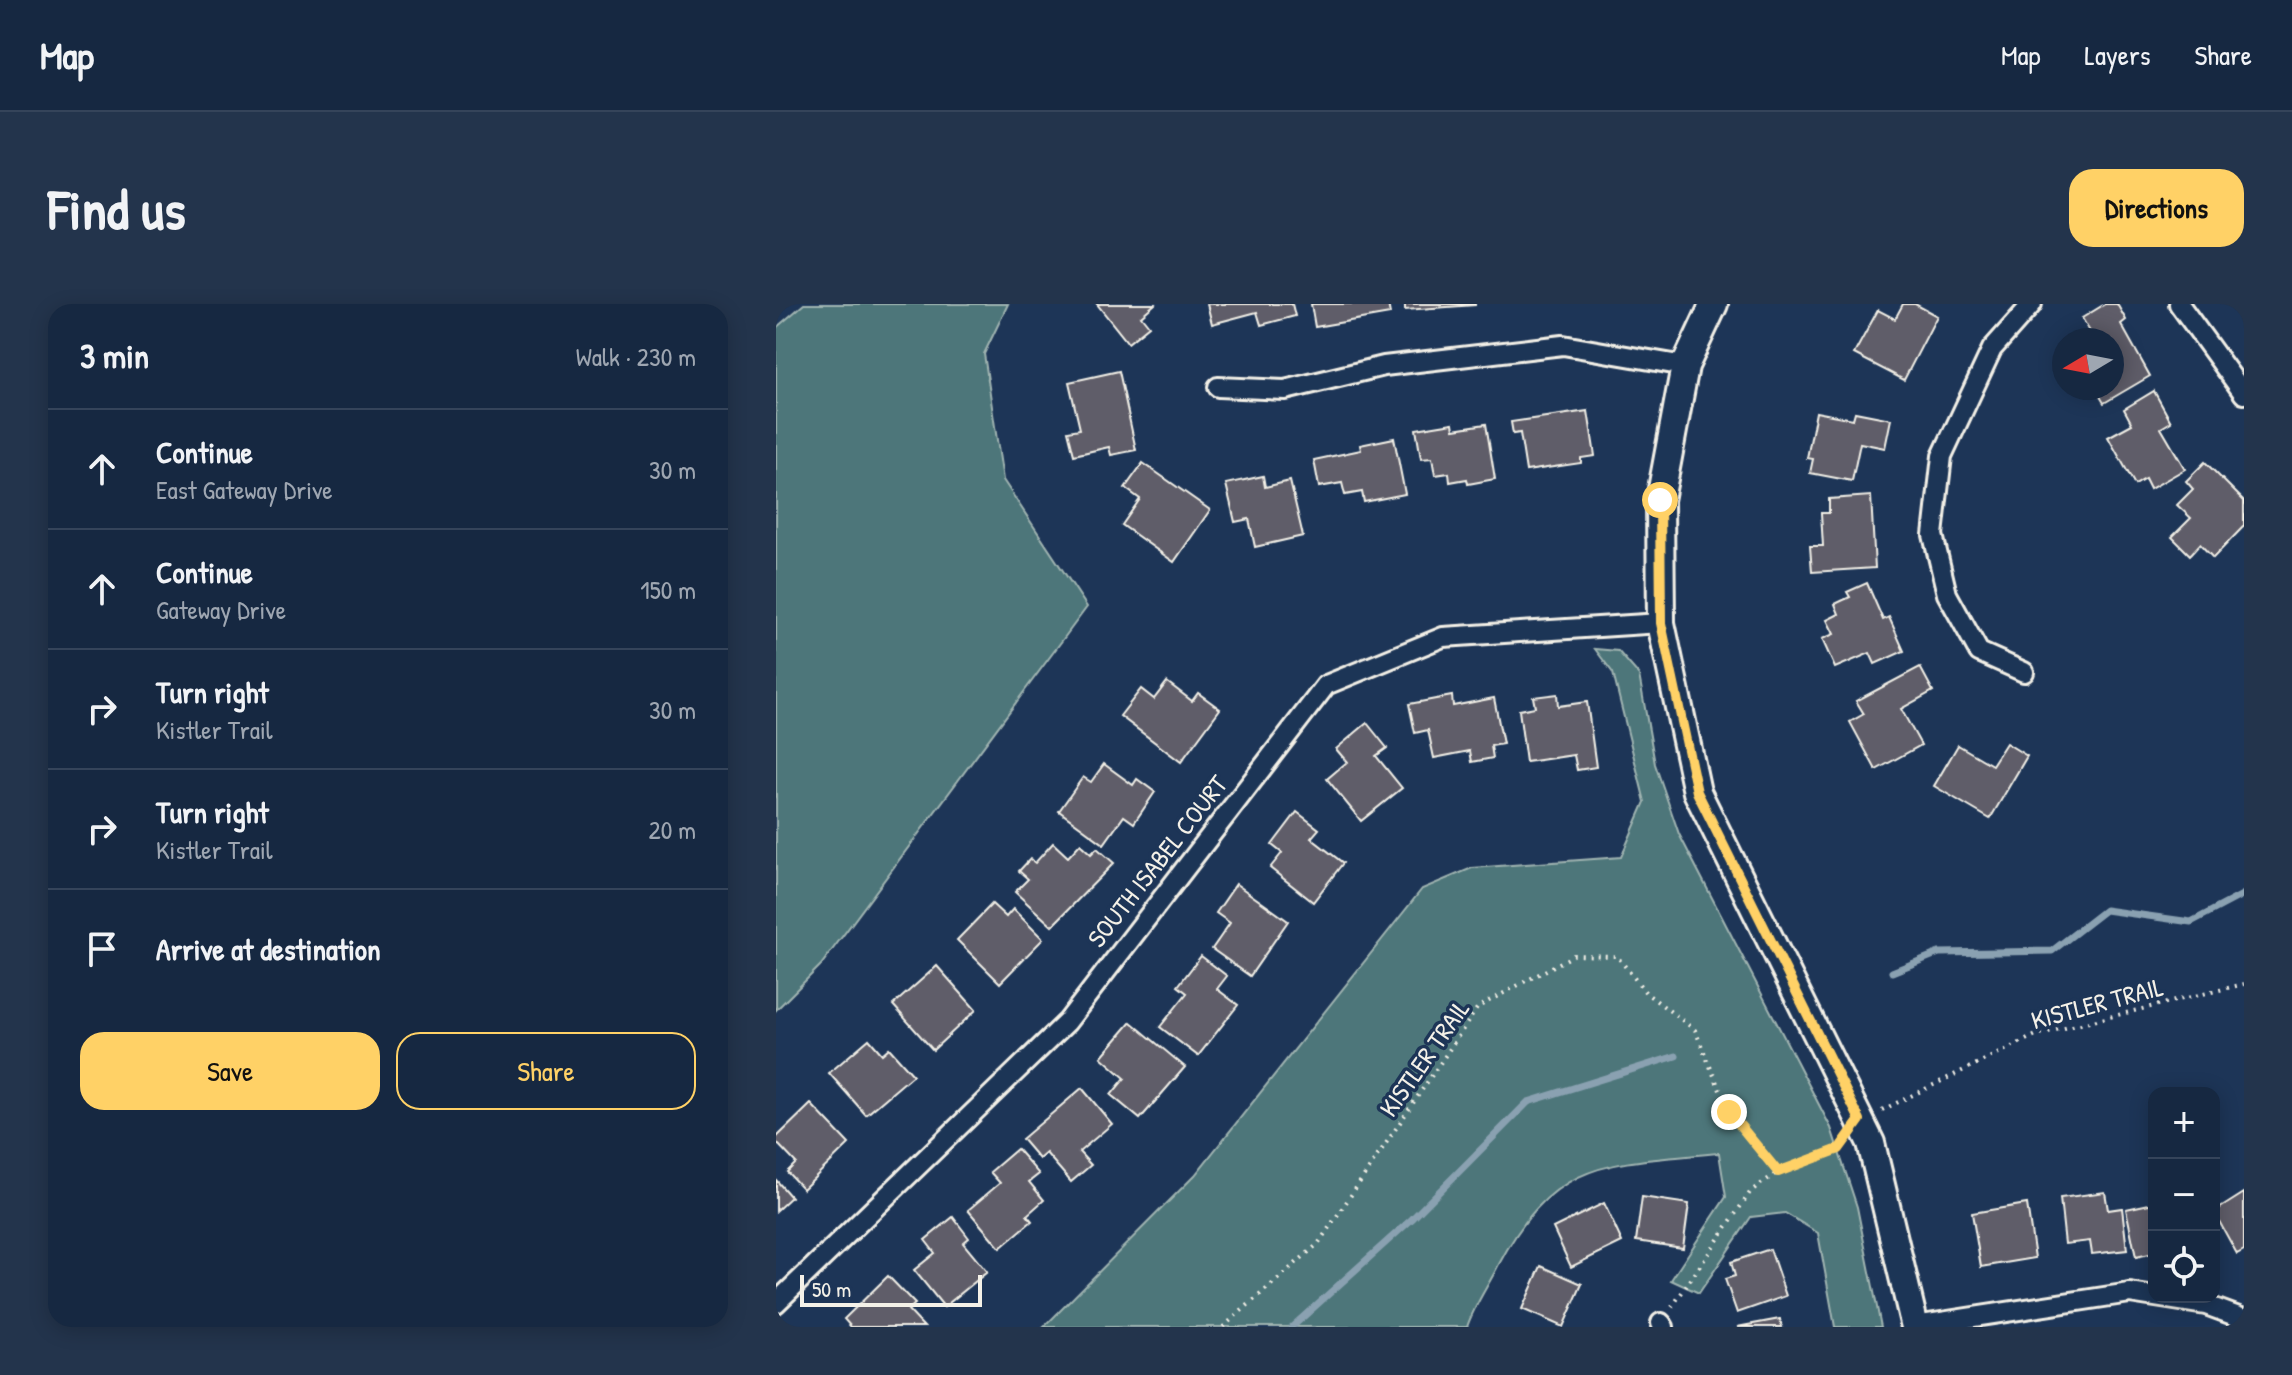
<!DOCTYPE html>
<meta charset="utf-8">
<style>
body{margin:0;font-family:"Patrick Hand",sans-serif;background:#23344c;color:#f1f3f6}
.controls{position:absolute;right:24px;bottom:24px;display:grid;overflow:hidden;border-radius:16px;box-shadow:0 4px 20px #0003}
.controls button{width:72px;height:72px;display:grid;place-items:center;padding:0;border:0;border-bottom:2px solid #35445a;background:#162841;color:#f1f3f6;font:40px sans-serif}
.compass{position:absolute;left:1276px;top:24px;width:72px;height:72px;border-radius:50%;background:#162841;box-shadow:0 4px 20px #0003;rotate:260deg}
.scale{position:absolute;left:24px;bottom:20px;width:182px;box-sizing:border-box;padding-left:8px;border:4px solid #f4f1e8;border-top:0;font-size:22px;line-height:28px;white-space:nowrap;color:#f4f1e8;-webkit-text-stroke:6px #1d3557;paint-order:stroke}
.stop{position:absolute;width:24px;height:24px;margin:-18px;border:6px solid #ffd166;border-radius:50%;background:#fff}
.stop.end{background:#ffd166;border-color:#fff;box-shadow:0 2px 8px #0008}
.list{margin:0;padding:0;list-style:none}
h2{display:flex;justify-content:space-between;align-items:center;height:104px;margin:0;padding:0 32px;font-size:34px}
h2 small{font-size:26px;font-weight:400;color:#9ea6b1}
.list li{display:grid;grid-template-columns:52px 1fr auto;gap:24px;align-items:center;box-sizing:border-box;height:120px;padding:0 32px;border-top:2px solid #35445a}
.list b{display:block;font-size:30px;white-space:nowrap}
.list p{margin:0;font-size:26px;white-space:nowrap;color:#9ea6b1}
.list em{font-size:26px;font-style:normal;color:#9ea6b1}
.actions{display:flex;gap:16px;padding:24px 32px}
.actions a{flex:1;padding:18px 0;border:2px solid #ffd166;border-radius:24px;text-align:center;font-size:28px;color:#ffd166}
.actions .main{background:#ffd166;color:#111}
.icon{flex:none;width:44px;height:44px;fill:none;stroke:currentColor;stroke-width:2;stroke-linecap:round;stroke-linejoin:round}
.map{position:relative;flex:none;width:1468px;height:1023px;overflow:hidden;border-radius:24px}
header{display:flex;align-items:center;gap:48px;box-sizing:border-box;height:112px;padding:0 40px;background:#162841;border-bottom:2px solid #35445a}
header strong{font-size:38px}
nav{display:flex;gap:44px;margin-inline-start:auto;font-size:28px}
.intro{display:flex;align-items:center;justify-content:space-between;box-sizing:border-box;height:192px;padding:0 48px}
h1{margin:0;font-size:56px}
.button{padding:20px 36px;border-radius:24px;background:#ffd166;color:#111;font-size:28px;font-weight:700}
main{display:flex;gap:48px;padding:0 48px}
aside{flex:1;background:#162841;border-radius:24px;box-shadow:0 4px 20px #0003}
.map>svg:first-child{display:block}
.green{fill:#4d767a;stroke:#a0b4b1;stroke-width:2}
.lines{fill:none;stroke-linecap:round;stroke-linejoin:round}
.stream{stroke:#8aa1b1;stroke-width:7}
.building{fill:#5e5d69;stroke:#f4f1e8;stroke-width:2}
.street-casing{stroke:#f4f1e8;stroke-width:24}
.secondary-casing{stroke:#f4f1e8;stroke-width:32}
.path{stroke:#f4f1e8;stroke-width:4;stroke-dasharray:2 6;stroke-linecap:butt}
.street{stroke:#1d3557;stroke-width:18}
.secondary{stroke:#1d3557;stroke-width:26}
.route{stroke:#ffd166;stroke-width:10}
.labels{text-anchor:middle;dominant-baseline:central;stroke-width:7;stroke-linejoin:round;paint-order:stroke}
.street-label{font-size:26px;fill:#f4f1e8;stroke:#1d3557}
</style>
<header>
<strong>Map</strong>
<nav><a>Map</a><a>Layers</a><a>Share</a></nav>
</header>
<div class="intro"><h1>Find us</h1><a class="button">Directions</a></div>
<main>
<aside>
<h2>3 min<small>Walk · 230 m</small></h2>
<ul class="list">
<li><svg class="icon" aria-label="ahead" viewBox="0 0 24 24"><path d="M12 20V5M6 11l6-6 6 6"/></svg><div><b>Continue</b><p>East Gateway Drive</p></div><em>30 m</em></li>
<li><svg class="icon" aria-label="ahead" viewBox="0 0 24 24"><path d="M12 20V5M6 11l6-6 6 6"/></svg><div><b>Continue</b><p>Gateway Drive</p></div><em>150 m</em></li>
<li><svg class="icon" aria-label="right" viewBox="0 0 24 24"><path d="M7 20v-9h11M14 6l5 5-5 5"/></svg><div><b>Turn right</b><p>Kistler Trail</p></div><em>30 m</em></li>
<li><svg class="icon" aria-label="right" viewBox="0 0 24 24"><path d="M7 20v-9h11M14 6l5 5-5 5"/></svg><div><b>Turn right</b><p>Kistler Trail</p></div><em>20 m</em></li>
<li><svg class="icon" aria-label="arrive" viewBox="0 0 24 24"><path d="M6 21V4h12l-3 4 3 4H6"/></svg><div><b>Arrive at destination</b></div></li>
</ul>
<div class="actions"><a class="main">Save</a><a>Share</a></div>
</aside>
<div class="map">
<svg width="1468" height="1023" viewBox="0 0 1468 1023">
<rect width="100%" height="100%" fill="#1d3557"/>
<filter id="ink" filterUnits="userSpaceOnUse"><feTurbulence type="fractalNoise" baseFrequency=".0125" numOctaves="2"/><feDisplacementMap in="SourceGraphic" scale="16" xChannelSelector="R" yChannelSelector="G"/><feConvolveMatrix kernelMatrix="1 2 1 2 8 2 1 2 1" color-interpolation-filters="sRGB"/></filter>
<g filter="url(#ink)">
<!-- green -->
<g class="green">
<polygon points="28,0 232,0 208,50 227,176 311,303 45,661 0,706 0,24"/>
<path d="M819,345l23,2 21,24 16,89 24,70 152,294 26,79 24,120h-46l-17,-94 -33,-20 -34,4 -52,76 -28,-13 55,-83 -7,-44c-111,11 -164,4 -221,113 -10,20 -24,40 -31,61h-423l151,-152 227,-286 50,-21 149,-11 24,-55 -32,-129z"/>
</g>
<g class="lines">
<!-- stream -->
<g class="stream">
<polyline points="1116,668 1163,649 1276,647 1329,606 1415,618 1468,590"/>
<polyline points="516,1023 636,915 752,798 900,752"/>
</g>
</g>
<!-- building -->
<g class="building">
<polygon points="321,0 379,0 365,12 373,22 352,39"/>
<polygon points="431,0 516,0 519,12 485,21 481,8 436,20"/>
<polygon points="535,0 612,0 614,10 539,23"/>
<polygon points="629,0 699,0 699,1 629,6"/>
<polygon points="1127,0 1139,0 1161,12 1128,76 1078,50 1102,6 1119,15"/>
<polygon points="1329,0 1341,0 1350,16 1345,20 1374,72 1328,99 1319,84 1336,84 1336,36 1307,36 1316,31 1306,14"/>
<polygon points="343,67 360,146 335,151 333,143 298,151 292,127 304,125 293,78"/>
<polygon points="1378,87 1395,118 1385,124 1409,165 1374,185 1369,175 1359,181 1332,133 1356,120 1348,105"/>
<polygon points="812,107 819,152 805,154 805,159 750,167 744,129 737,130 735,118"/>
<polygon points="1040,108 1077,115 1079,108 1115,115 1109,144 1084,139 1076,177 1034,169 1037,155 1031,154"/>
<polygon points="677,119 678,125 710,120 719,175 692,180 691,175 674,178 673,169 659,171 656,154 645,155 640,125"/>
<polygon points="618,134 629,190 588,198 586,188 569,191 566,179 543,183 538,156 585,146 584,141"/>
<polygon points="1429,158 1468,197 1468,222 1437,254 1424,240 1414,251 1396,233 1415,214 1401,201 1417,185 1410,177"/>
<polygon points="367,159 434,206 398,258 346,221 364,195 349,184"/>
<polygon points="487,172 489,183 514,177 527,232 479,243 473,215 459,218 450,180"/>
<polygon points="1095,192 1099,264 1036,268 1034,242 1047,242 1045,209 1053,209 1053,195"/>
<polygon points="1091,279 1107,316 1113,313 1128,347 1099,360 1094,349 1059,364 1046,335 1058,330 1051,316 1063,310 1059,300 1074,293 1071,288"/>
<polygon points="1144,363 1157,387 1125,405 1145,441 1100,466 1074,418 1088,410 1080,397"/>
<polygon points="391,378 416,397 422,389 444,405 405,458 344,412 365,385 378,395"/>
<polygon points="781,390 782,402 811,398 820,463 801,466 798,451 750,458 743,406 759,403 757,393"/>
<polygon points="676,392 677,402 718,394 727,440 715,442 717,454 696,458 694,447 658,454 652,426 639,429 633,400"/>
<polygon points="591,419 611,444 600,452 626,484 585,517 551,475 571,458 560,445"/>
<polygon points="1230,439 1251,452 1214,515 1158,482 1182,441 1216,461"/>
<polygon points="328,460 357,481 361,475 379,488 358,519 348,512 328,540 283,507 307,473 315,478"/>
<polygon points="521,508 543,525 535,534 567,559 537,598 494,564 506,549 496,541"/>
<polygon points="277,539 292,553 304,540 315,550 321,544 338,559 276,622 239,588 252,575 243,567 254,555 259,559"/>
<polygon points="460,580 512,617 474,672 436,645 454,619 440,609"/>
<polygon points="216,600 230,613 237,605 267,635 224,679 181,636"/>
<polygon points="425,652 451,672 441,685 462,701 422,752 384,723 411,689 402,682"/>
<polygon points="161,662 200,706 157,746 117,701"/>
<polygon points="355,718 409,763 364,815 335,791 349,774 325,753"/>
<polygon points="93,735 106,750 113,744 137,771 90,811 53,769"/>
<polygon points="306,784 336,820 303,848 315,861 295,878 270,849 263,855 246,835"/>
<polygon points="35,800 73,840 27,885 11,868 20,859 0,838 0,834"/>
<polygon points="241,845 263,870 253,878 268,896 251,911 256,917 224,944 192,906 224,879 214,868"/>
<polygon points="0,876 15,893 0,907"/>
<polygon points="1329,888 1332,906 1346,904 1351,946 1316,950 1314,937 1289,940 1284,894"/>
<polygon points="1468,889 1468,946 1461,950 1438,908"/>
<polygon points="866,893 913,900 907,944 860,937"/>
<polygon points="828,899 846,938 795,963 777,924"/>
<polygon points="1378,899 1378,949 1360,953 1350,905"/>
<polygon points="1251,900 1259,954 1205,963 1196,909"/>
<polygon points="177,913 193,934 187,939 211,968 168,1003 138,966 159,949 149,936"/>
<polygon points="994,945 1010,992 961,1009 949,975 959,972 955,958"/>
<polygon points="765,962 806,980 787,1023 746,1005"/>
<polygon points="112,972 139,1000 132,1006 148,1023 75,1023 68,1015"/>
<polygon points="1004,1015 1006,1023 961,1023"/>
</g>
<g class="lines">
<defs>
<g id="street">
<polyline points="1403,0 1468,90"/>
<polyline points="442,83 509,86 608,62 787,41 909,62"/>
<polyline points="1248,368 1203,348 1171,290 1157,231 1166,152 1216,45 1256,0"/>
<polyline points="0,999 291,718 550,381 667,333 885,319"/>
<polyline points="885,1019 888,1023"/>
<polyline points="1139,1022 1354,989 1430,1001 1468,1015"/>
</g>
<polyline id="secondary" points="938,0 909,62 884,196 885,319 921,488 1095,839 1139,1023"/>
</defs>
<!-- street casing -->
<use href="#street" class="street-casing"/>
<!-- secondary casing -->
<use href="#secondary" class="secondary-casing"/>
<!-- path -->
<g class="path">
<polyline points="1106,806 1260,731 1468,680"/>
<polyline points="896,1003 975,887 1002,868"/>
<polyline points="447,1023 542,940 702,703 798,651 841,652 870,689 919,726 953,808 1002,868 1063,845 1067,839"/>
</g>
<!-- street -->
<use href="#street" class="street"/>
<!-- secondary -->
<use href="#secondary" class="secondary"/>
</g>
</g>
<g class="lines" filter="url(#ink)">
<!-- route -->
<polyline class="route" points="884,196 885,319 921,488 1084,816 1063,845 1002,868 953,808"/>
</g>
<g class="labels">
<!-- street labels -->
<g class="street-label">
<text transform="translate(381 557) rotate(-52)">SOUTH ISABEL COURT</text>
<text transform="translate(1321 699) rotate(-15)">KISTLER TRAIL</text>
<text transform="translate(648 754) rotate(-55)">KISTLER TRAIL</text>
</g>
</g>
</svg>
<div class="controls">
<button>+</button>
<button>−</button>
<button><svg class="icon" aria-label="locate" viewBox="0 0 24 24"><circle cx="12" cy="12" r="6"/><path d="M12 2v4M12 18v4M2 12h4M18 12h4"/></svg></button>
</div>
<svg class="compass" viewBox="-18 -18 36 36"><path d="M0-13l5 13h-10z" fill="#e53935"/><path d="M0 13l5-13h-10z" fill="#9ea6b1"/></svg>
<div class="scale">50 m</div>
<div class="stop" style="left:884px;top:196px"></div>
<div class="stop end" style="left:953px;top:808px"></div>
</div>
</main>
